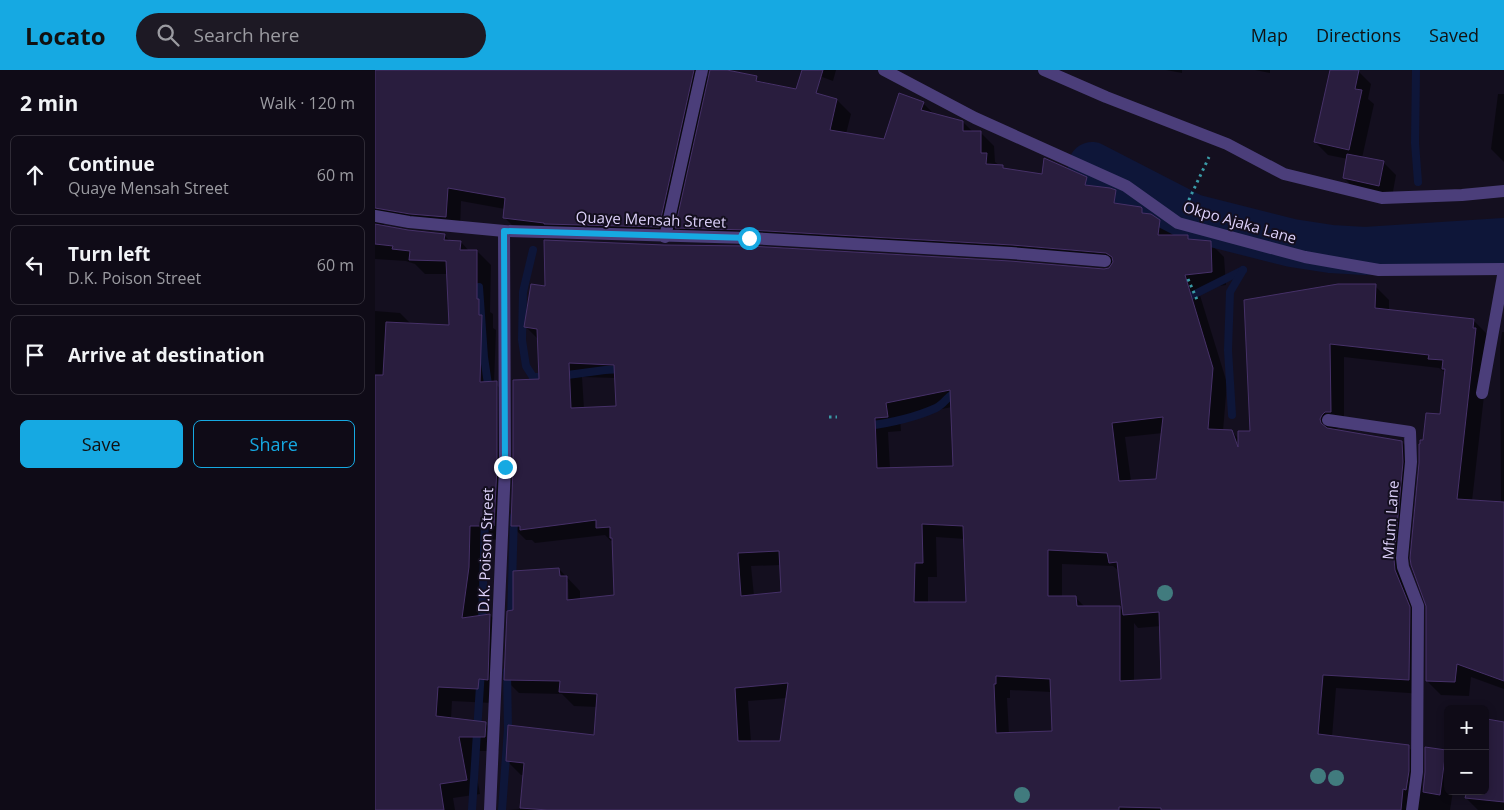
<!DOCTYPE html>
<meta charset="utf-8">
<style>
body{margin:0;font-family:"Open Sans",sans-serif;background:#1d1924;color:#f1f3f6}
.controls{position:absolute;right:15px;bottom:15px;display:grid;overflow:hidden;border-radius:8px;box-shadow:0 2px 8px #0003}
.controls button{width:45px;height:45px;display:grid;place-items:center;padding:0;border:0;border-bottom:1px solid #2f2b36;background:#0f0b17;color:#f1f3f6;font:25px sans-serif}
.stop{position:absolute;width:15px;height:15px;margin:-11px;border:4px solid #16a9e2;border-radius:50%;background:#fff}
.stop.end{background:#16a9e2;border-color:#fff;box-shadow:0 1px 5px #0008}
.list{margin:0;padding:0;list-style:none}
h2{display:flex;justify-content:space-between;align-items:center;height:65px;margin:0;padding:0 20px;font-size:21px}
h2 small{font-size:16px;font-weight:400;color:#9b9ba1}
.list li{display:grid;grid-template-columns:32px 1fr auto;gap:15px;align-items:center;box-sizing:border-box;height:80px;margin:0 10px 10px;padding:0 10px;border:1px solid #2f2b36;border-radius:8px}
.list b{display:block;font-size:19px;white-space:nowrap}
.list p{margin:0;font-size:16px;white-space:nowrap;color:#9b9ba1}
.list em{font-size:16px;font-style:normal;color:#9b9ba1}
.actions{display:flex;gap:10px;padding:15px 20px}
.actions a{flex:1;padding:11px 0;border:1px solid #16a9e2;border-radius:8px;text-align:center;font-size:18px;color:#16a9e2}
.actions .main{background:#16a9e2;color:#111}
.icon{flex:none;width:28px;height:28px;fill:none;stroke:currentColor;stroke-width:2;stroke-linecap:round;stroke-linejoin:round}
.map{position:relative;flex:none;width:1129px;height:740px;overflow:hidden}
header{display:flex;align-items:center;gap:30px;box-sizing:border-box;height:70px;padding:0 25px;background:#16a9e2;color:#111}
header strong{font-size:24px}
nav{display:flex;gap:28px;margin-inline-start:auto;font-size:18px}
.search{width:350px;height:45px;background:#1d1924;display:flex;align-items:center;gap:12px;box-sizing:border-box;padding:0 18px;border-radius:28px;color:#9b9ba1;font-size:19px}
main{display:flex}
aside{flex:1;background:#0f0b17}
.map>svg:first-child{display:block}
.shadow{fill:#0007;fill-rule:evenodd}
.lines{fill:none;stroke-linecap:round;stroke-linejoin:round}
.stream{stroke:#0e1639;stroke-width:8}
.river{stroke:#0e1639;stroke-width:48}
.building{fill:#291d3e;stroke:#463168;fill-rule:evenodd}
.path{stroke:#3a9aa6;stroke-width:3;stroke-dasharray:2.5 4;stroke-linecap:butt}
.minor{stroke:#4b3e7a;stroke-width:12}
.tree{fill:#417b7e}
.route{stroke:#16a9e2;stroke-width:6}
.labels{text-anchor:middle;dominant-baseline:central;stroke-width:4;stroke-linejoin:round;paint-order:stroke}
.street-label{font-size:15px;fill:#ddd1fa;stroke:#140f1f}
</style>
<header>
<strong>Locato</strong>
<div class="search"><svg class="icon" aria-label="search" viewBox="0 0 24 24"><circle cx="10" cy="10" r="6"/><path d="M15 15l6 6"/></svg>Search here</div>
<nav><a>Map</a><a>Directions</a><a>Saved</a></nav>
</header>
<main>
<aside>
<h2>2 min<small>Walk · 120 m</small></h2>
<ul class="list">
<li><svg class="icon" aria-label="ahead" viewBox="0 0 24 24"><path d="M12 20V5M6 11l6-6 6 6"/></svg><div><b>Continue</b><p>Quaye Mensah Street</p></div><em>60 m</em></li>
<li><svg class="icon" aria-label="left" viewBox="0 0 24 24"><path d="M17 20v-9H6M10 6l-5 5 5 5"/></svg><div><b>Turn left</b><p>D.K. Poison Street</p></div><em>60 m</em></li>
<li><svg class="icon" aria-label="arrive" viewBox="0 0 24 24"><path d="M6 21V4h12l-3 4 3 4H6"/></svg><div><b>Arrive at destination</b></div></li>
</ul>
<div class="actions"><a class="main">Save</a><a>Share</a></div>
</aside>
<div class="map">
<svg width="1129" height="740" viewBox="0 0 1129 740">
<rect width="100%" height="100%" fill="#140f1f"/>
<!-- shadow -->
<g class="shadow">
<path d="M0,0h326l8,8 1,-8h5l122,30 14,14 -5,20 39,6 38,-37 12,12 28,7 10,10h7l14,14 1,16 11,8 37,5 43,3 9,9 20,4 15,15 10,2 8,7 11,6 14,14 14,2 4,3 19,3 14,14 2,28 -28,4 29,94 -4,48 9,1 7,7 13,-7 123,-146 14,14v11l85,10 14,14 2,8 -18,158 29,2 -1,-156 2,-15h2v357l-33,-12 -2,19 -28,-1 -14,-14 -3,-239 17,-27 5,-42 -7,-5 -95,-11v69h-4l-5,5 67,11 14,14v21l-9,97 16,120 -87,-6 -4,49 76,10 15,14 -1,29h2l21,-39 3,3v37h5l-3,19h-942l13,-1 3,-34h-3l-14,-14 88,-25 2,-29 -23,-1 -12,-12 -43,-1 -14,-14 9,-68 45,-42 21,22v9l35,-4 -2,-55h-2l-6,-6 -70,8 -3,-3h-6l-14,-14 29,-146 -2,-40 -13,-13 20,-40 558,-17 6,-1 2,-3 -85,-8 -263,-15 -73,-2 -15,-15 -3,15 -154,-9 -14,-14v-9l-44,-8 -1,30 -74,-9 -4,5 62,8 7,7h10l8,9h8l14,14 -1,47 3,2v14l3,2 -2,53 16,13 -2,144 -25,-1v43l-5,35 12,-2 14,14 -12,74 -40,-2 -1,18 34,4 14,14v14h-27l8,43 -27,4 2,12h-80v-499l25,2 12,12 39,1 -3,-52h-23l-10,-10 -9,-3 -31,-2zM207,307l34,1 1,29 -33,2zM577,337l3,60 -65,2 -2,-37 13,-1 -1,-14zM788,363l-5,47 -27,1 -6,-44zM561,467l29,2 3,64h-40v-26h9zM687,494l51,2 7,6 4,40 -5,-5h-34l-10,-10h-13zM406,495l1,28 -28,3 -3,-30zM191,512h2l1,24 -3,1zM759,553l4,5 23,-2 1,54 -28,2zM635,620l41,2 2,40 -44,2 -2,-36h3zM412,628l-6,44h-30l-3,-41z"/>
<polygon points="428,0 461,0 458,11"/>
<polygon points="791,0 807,0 807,3"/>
<polygon points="880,0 895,0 895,3"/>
<polygon points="956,0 976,0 984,2 996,14 993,29 999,34 987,88 1008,92 1021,105 1017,127 982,121 969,108 973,89 953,85 940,72"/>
<polygon points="1123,24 1129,24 1129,92 1116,79"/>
<polygon points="1129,653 1129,740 1103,740 1091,728 1110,721"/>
</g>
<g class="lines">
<!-- stream -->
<g class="stream">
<polyline points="1041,0 1040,73 1043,112"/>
<polyline points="104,217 109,287 114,321"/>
<polyline points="808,230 868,200"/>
<polyline points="185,306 230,300 248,299"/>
<polyline points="158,307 174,307"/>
<polyline points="158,312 158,307 151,296 147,270 148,222 158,180"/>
<polyline points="857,345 853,280 855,222 868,200"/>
<path d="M491,356c24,-3 48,-8 70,-18 9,-4 12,-14 22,-16"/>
<polyline points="136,550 139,446"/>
<polyline points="107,554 110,448"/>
<polyline points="97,740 106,600"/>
<polyline points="127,740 133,659 132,601"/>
</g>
<!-- river -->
<polyline class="river" points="717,96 818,148 917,173 956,179 990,181 1129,172"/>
</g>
<!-- building -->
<g class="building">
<polygon points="0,0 319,0 284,157 169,154 169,153 128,148 130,128 73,118 71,147 35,144 0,138"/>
<path d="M335,0h17l30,6 -1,5 40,8 6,-19h21l-7,23 21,6 -7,31 54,9 15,-46 25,9 -3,8 42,11v10h18v22h6l-1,11 17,1v3l39,6 2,-16 43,19 -2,8 25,3 6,2 -2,13 27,4 1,1v5l9,1 9,6 -2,15h30v4l23,2 1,31 -27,3 28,93 -5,61 24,1 6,17v-16h12l-6,-131 94,-16h38l-1,24 99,11 -1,9h3l-19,171 47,3v179l-47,-17 -2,18 -29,-1v-75l-15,-41 -1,-7 9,-95v-19h1v-4h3l3,-27 14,1 5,-45h-3l1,-9 -15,-1 1,-4 -99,-11 1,68h-6l-3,3 -2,4 1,4 6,5 75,13 1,21 -9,97 1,11 15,37 -1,73 -86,-5 -5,59 91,11v26l-3,19 -3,-1 -2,21h-240v-2l-42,-1v3h-571l-28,-2 4,-45 -18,-2 2,-36 86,10 3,-41 -38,-2 1,-11 -56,-1 3,-69 6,-1v-39l46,-3 1,8h7v24l47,-5 -2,-57h-2v-11l-14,1v-8l-76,10v-4h-9l2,-59v-87l26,-1 -2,-50 -13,-2 7,-43 14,2 -1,-46 120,5 85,1 261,15 94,8 5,-1 4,-6 -1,-5 -6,-4 -94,-8 -263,-15 -74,-2zM194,293l45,2 2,41 -45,2zM575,320l3,76 -76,2 -2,-50 13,-1 -2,-14zM788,347l-7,62 -37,2 -7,-58zM547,454l41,2 3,76h-52l1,-39h8zM673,480l59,3 2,10 8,-1 6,53 36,-3 2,67 -41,2v-75h-43l-1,-10h-28zM404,481l2,41 -40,4 -3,-43zM621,606l54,3 2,52 -56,2 -2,-49h2zM413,613l-8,58h-42l-3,-53z"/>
<polygon points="955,0 984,0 980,19 987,20 974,80 939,72"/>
<polygon points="972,84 1009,91 1004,116 968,108"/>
<polygon points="0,154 33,160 70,164 69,170 86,171 85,180 102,180 102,229 104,229 104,245 107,245 105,312 122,311 122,397 119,456 95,456 94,497 87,548 115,544 113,610 104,609 103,619 63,617 61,646 111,652 110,667 84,667 92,710 65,714 69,740 0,740 0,305 8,305 11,252 74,255 71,191 34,190 35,181 17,179 18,176 0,174"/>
<polygon points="1112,649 1129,652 1129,732 1090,728 1092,721 1110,721 1110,654"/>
<polygon points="1050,677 1071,680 1065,725 1048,722 1050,702"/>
</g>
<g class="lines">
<!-- path -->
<g class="path">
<polyline points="811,136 834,87"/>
<polyline points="813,209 823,232"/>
<polyline points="454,347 462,347"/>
</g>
<!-- minor -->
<g class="minor">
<polyline points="509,0 600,48 751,116 803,153 930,187 1004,200 1129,199"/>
<polyline points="669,0 731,27 852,74 909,104 1007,128 1087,125 1129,121"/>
<polyline points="0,146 34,152 129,161 374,168 636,183 730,191"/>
<polyline points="290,167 327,0"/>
<polyline points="1107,323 1129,200"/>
<polyline points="953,350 1035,362 1036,392 1027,488 1028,497 1043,536 1042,702 1037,740"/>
<polyline points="115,740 130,397 129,161"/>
</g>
</g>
<!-- trees -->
<g class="tree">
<circle cx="790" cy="523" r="8"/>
<circle cx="943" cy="706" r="8"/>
<circle cx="961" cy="708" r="8"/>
<circle cx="647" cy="725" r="8"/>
</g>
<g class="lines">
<!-- route -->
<polyline class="route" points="130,397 129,161 374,168"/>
</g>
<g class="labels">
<!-- street labels -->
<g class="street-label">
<text transform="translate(276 149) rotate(2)">Quaye Mensah Street</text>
<text transform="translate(865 152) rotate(16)">Okpo Ajaka Lane</text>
<text transform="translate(1015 450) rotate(-86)">Mfum Lane</text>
<text transform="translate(110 480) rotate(-88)">D.K. Poison Street</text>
</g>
</g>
</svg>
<div class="controls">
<button>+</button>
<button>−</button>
</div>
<div class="stop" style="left:374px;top:168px"></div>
<div class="stop end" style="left:130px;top:397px"></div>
</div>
</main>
